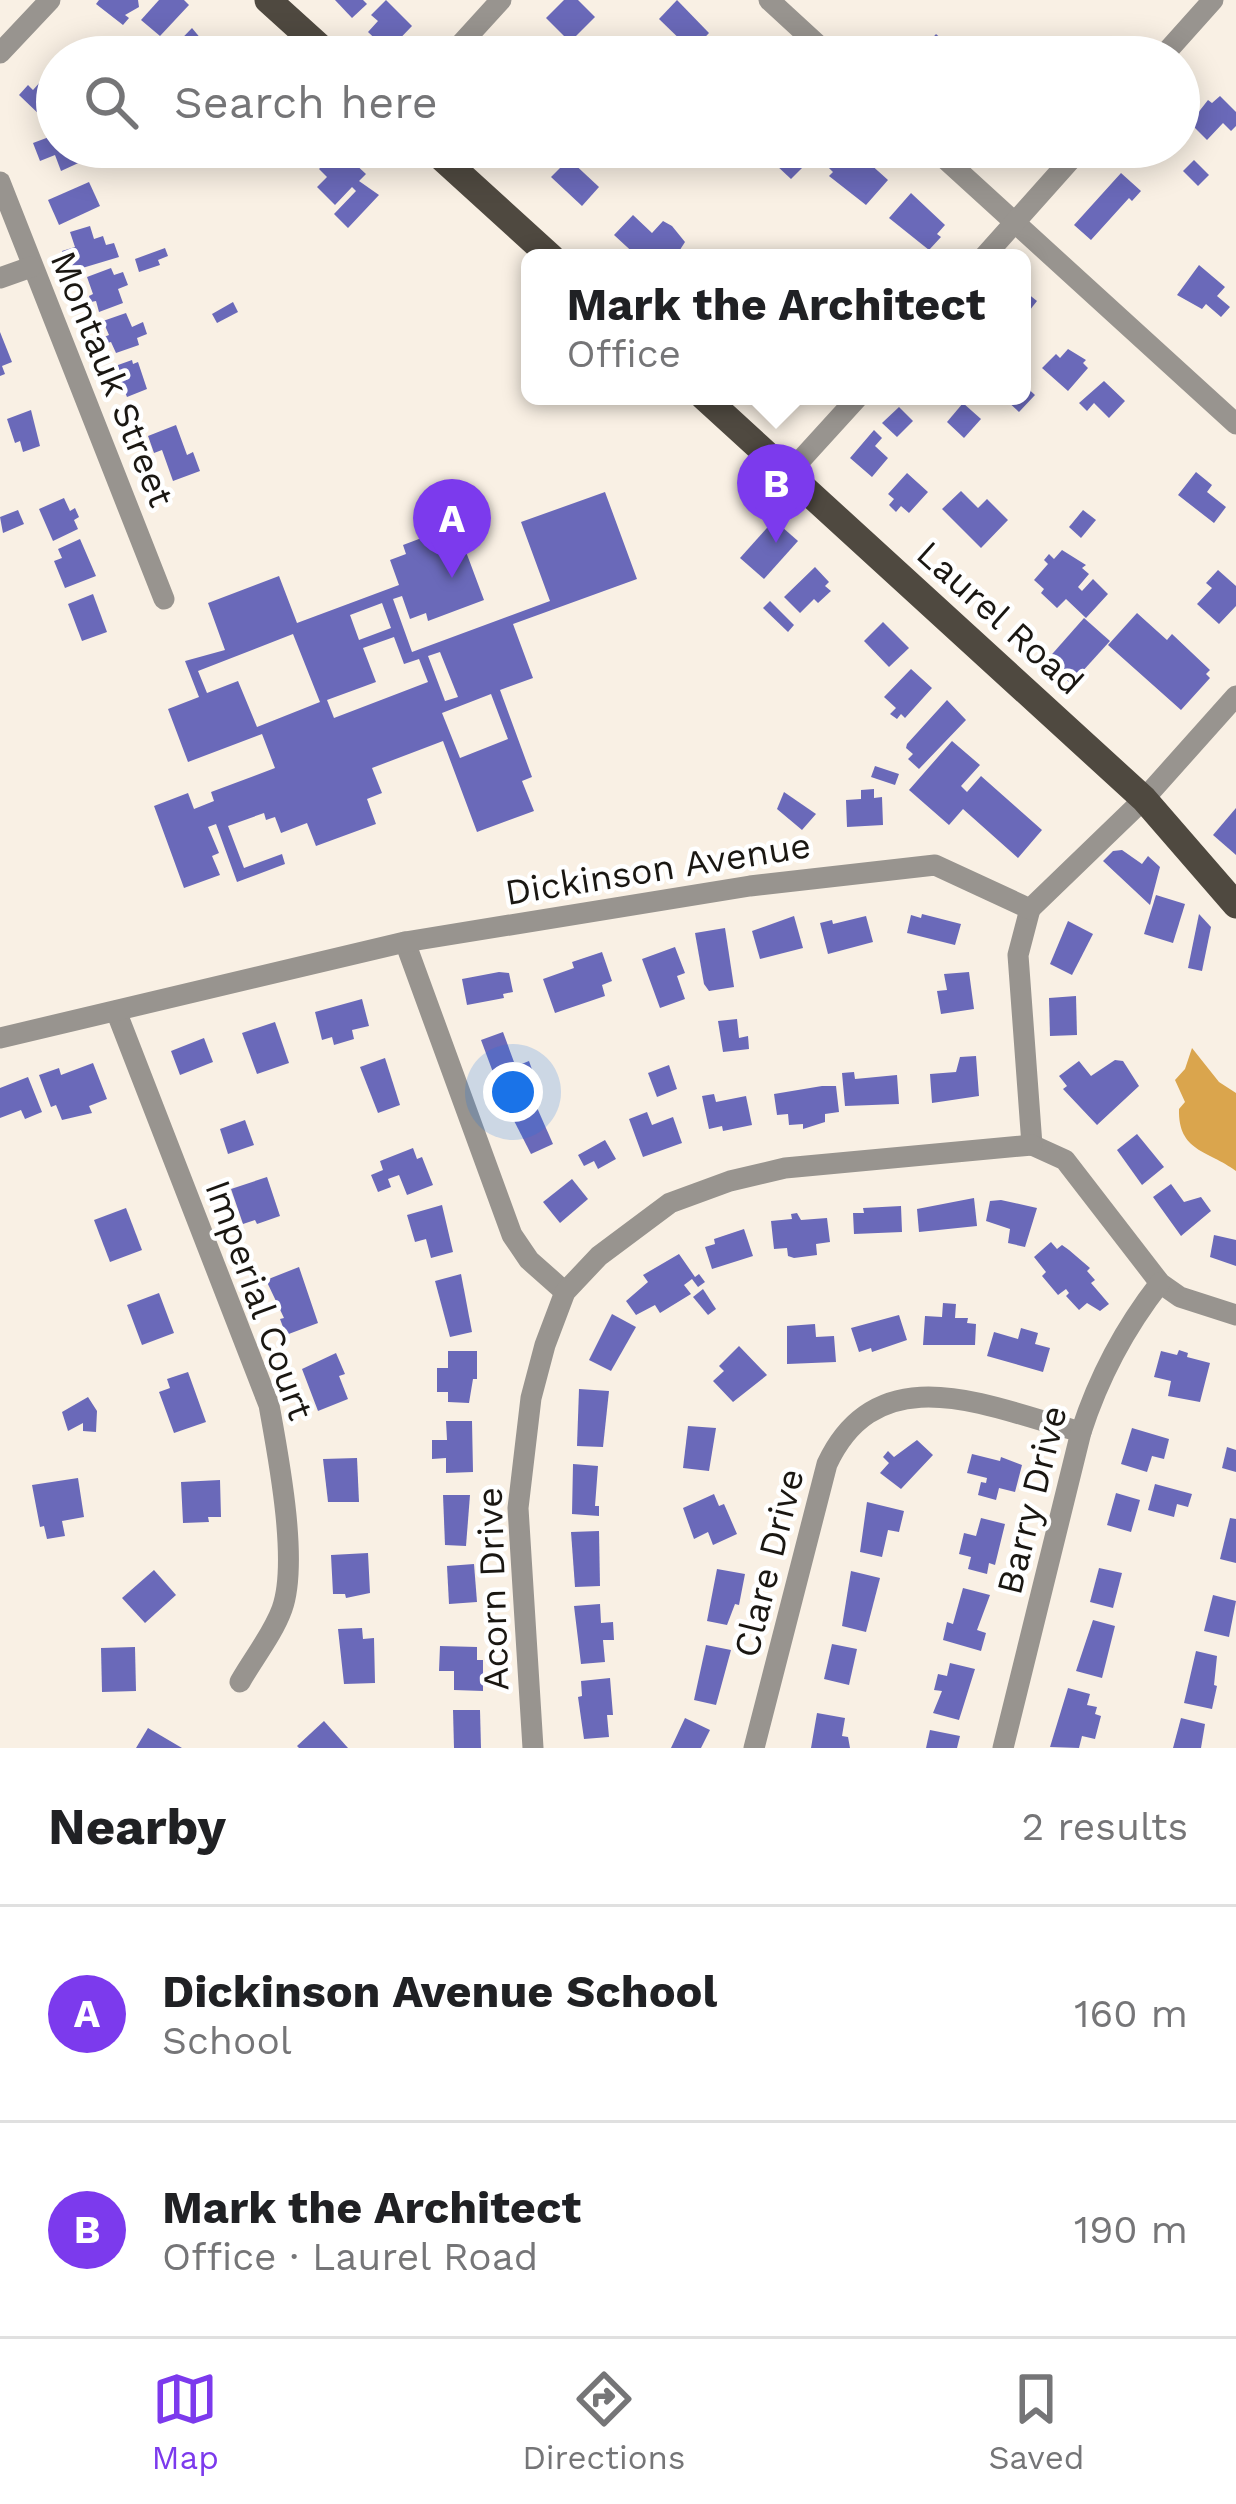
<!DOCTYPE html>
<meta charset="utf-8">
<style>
body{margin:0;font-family:"Work Sans",sans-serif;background:#f6f6f6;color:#202124}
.you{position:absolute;left:513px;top:1092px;width:42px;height:42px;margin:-30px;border:9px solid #fff;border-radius:50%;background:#1a73e8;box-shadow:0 0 0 18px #1a73e833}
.badge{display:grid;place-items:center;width:78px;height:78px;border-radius:50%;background:#7c3aed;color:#fff;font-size:39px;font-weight:700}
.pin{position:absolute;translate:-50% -99px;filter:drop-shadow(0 3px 6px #0008)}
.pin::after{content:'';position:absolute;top:63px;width:42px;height:36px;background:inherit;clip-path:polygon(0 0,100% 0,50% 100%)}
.popup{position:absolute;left:521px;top:249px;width:510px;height:156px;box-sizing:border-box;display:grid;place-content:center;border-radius:18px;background:#fff;filter:drop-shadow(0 3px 9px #0005);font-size:39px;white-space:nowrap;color:#757577}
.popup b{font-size:45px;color:#202124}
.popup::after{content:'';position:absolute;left:50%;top:100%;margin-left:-24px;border:24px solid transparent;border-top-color:#fff}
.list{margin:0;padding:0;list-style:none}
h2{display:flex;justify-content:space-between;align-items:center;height:156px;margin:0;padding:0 48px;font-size:51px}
h2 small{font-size:39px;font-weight:400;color:#757577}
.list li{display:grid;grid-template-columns:78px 1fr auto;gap:36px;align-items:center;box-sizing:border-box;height:216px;padding:0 48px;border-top:3px solid #e0e0e0}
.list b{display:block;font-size:45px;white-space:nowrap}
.list p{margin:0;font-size:39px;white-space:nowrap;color:#757577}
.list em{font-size:39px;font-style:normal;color:#757577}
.icon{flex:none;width:66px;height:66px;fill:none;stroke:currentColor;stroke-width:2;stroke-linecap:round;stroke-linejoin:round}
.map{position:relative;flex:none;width:1236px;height:1748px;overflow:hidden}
.search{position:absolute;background:#fff;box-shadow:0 6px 30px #0003;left:36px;right:36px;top:36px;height:132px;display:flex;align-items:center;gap:30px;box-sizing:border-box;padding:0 42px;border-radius:66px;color:#757577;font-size:45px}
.sheet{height:588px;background:#fff}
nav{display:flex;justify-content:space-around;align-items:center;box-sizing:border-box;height:168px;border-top:3px solid #e0e0e0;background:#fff;font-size:33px;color:#757577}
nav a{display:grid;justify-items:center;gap:6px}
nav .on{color:#7c3aed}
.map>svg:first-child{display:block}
.forest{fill:#daa54d}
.building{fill:#6a69b9;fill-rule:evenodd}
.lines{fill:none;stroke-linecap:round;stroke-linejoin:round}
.minor{stroke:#98948f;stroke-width:21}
.major{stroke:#4f4940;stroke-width:27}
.labels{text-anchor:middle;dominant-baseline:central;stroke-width:9;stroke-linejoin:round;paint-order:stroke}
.street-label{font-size:36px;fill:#1a1712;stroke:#fff}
</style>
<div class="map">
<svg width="1236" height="1748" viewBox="0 0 1236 1748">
<rect width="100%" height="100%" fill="#f9f0e4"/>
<!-- forest -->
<path class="forest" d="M1192,1048l27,34 17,11v78c-28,-21 -58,-19 -57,-62l6,-7 -10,-22 10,-11z"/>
<!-- building -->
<g class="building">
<polygon points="99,0 138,0 139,7 125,15 129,18 123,25 96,4"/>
<polygon points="159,0 184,0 189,5 160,36 141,20"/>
<polygon points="335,0 363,0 367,4 352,18"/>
<polygon points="386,0 412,26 388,51 368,32 378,21 371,15"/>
<polygon points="564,0 578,0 595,17 570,42 546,18"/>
<polygon points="677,0 709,33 692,51 659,19"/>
<polygon points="192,28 216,57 164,57"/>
<polygon points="936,34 962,57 924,57 919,53"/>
<polygon points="41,81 57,96 57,103 43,118 19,95 28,85 33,90"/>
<polygon points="1220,96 1236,112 1236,126 1231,131 1223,123 1207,140 1190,123 1208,100 1212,103"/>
<polygon points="57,134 57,147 95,147 98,154 61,171 55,155 40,161 33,143"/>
<polygon points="169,147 195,147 180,163 167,149"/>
<polygon points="266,147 309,147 297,160 290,153 282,162"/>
<polygon points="794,147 810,160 791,179 776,165"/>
<polygon points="838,147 853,147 862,155 857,161 863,167 868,162 888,180 866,205 829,176 833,172 824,163"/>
<polygon points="339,149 366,174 359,181 379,195 348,228 334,214 356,191 352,187 335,205 317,187 327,177 319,169"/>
<polygon points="569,159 599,187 582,206 551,177"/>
<polygon points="1194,160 1209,175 1198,186 1183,171"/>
<polygon points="1121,173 1141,191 1132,201 1129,198 1091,240 1074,225"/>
<polygon points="89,182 100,206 59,225 48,200"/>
<polygon points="911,193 945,225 937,234 941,237 929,250 889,218"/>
<polygon points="633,215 652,233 663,221 672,226 685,242 676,256 679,258 639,258 614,235"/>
<polygon points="90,226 94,239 103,236 106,245 114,243 119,257 69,272 62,251 75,247 70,232"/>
<polygon points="165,248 168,256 158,260 160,265 139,272 135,259"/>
<polygon points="1199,265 1225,287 1217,296 1230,307 1221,317 1206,304 1202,309 1177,295"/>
<polygon points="111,268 114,275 123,272 128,285 118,289 123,303 99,312 96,301 91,302 89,296 93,294 87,277"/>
<polygon points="1022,289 1037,301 1022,320"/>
<polygon points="233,302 238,312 217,323 212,314"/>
<polygon points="126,313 132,327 143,322 147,334 137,338 139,345 116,353 111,342 107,343 104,337 109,335 103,321"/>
<polygon points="0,332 12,362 2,366 5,374 0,376"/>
<polygon points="1068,349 1086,360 1083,363 1088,368 1068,391 1042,368 1056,354 1060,358"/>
<polygon points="132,360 133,364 138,362 147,389 127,397 116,370 118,365"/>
<polygon points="1104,381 1125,401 1109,418 1094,403 1087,411 1079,403"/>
<polygon points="1022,383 1035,395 1019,412 1005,399 1022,396"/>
<polygon points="963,403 981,419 964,438 947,422"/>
<polygon points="899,407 913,421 897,437 882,423"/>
<polygon points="31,410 40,446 23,452 20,441 15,443 7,419"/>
<polygon points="176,425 187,455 193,452 200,471 173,481 162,450 154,453 148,436"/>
<polygon points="874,430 882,438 875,446 888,458 872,477 850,458"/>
<polygon points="1196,472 1212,485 1207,492 1226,507 1214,523 1178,495"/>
<polygon points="907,473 928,492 909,513 901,506 896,512 889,505 894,499 888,494"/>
<polygon points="961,491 978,508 987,499 1008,520 981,548 942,509"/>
<path d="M605,492l32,87 -124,45 20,54 -33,12 32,87 -10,4 12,30 -57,21 -34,-91 -71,27 10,25 -15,6 9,25 -60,22 -9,-23 -26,10 -6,-16 -9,3 -2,-7 -36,13 16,42 38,-14 3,10 -48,18 -21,-58 -8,3 11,26 -7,3 8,19 -36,13 -30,-82 34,-13 6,16 20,-8 -3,-9 64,-24 -13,-34 -74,28 -20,-53 31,-12 -14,-36 40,-11 -17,-47 71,-27 18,47 102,-38 -9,-25 16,-6 -3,-9 53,-20 28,75 -56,21 -2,-8 -16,6 -8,-23 -9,3 19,53 138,-51 -29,-79zM382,603l9,25 -32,12 -9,-25zM293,634l27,68 -63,25 -19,-46 -31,12 -9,-22zM394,637l10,27 15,-5 9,23 -94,36 -7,-18 49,-18 -13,-34zM440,652l18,45 -13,4 -17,-45zM491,694l17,45 -48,19 -18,-45z"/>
<polygon points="64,498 70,511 75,508 79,517 74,520 78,529 53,541 39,509"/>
<polygon points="18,510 24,524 3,533 0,517"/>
<polygon points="1083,510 1096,520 1081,538 1069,527"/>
<polygon points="774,520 798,541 764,579 740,558"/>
<polygon points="80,539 96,576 65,588 54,561 62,558 58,549"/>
<polygon points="1062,550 1086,565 1082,568 1089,574 1078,587 1082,591 1093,579 1108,594 1086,618 1066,599 1057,608 1041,593 1044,589 1034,580 1048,564 1044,560 1049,554 1054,559"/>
<polygon points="815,567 829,582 825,586 831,591 818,603 814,599 800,613 784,597"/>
<polygon points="1218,570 1236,586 1236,606 1219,624 1197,604 1212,588 1206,583"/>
<polygon points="93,594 107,632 82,641 68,604"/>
<polygon points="770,601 794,625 788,632 763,608"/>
<polygon points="1137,613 1167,640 1172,634 1210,670 1206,674 1210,678 1181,710 1108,645"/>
<polygon points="1084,618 1110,641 1071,684 1046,661"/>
<polygon points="883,622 909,648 889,667 864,641"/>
<polygon points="911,669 932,688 905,718 901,714 897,719 890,714 896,708 884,697"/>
<polygon points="947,700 966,720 919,769 908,759 913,754 906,748 907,744"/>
<polygon points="952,741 980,765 961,786 967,792 981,776 1042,830 1018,858 963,809 949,825 909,790"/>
<polygon points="875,766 899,774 895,785 871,777"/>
<polygon points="874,789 874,798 882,797 883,825 847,827 846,800 861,799 861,790"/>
<polygon points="784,792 816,814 802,830 777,809"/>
<polygon points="1236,808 1236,855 1213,835"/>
<polygon points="1122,850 1142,864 1148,856 1160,867 1150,905 1103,861 1113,851"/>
<polygon points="1156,895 1185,904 1173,943 1144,934"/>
<polygon points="922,914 961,924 955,945 907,933 911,915 921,918"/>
<polygon points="1199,914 1211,927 1202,971 1188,968"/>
<polygon points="794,916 803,948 760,959 752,931"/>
<polygon points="866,916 873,942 828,954 820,923 832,920 833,924"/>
<polygon points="1068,921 1093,934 1072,975 1050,964"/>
<polygon points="725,928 734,987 709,991 704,984 695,933"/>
<polygon points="675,947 685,973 677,976 685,999 660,1008 642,959"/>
<polygon points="602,952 612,981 602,985 605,996 555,1013 543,979 574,968 572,962"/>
<polygon points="499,972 509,973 513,992 503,994 504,998 467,1005 462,979"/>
<polygon points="969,972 974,1009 941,1014 937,991 947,990 944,974"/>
<polygon points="1076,996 1077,1035 1050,1036 1049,998"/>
<polygon points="362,999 369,1026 352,1030 354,1039 334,1045 332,1037 322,1040 315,1012"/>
<polygon points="737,1019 739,1038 748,1036 749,1049 723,1052 718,1021"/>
<polygon points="275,1022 289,1063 257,1074 242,1033"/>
<polygon points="503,1032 514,1062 519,1065 529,1061 534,1075 513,1084 507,1071 494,1075 481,1040"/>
<polygon points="204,1038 213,1062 180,1075 171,1051"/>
<polygon points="976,1056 979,1096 932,1103 930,1074 956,1072 960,1057"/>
<polygon points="385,1058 400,1105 378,1113 360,1067"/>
<polygon points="1115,1060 1123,1061 1139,1086 1097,1125 1063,1089 1067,1086 1059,1076 1079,1061 1091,1076"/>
<polygon points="93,1063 107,1099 89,1106 92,1113 62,1120 56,1105 51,1107 39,1075 59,1068 61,1075"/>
<polygon points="669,1065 677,1089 657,1097 648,1073"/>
<polygon points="854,1072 855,1079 897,1075 899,1104 845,1106 842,1073"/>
<polygon points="28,1077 42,1112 25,1119 21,1110 0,1118 0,1088"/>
<polygon points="822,1086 836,1086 839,1112 825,1114 825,1122 803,1129 803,1124 789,1125 788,1114 777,1115 774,1094"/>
<polygon points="531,1094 553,1144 531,1154 506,1105"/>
<polygon points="714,1094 716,1102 746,1096 752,1125 723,1131 722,1126 709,1129 702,1096"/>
<polygon points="647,1112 652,1125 673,1117 682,1143 643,1157 629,1119"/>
<polygon points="245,1120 254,1145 228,1154 220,1129"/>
<polygon points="1137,1134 1164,1167 1142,1185 1117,1150"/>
<polygon points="605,1140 616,1159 598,1169 594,1161 584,1166 578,1155"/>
<polygon points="413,1148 417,1159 422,1157 433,1185 407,1195 399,1175 388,1179 391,1187 378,1192 371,1175 383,1170 380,1161"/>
<polygon points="267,1177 280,1216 257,1224 255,1220 243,1224 231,1189"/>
<polygon points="572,1179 588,1199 560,1223 543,1202"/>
<polygon points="1171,1184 1184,1202 1201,1197 1211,1211 1181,1236 1153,1197"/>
<polygon points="974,1198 977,1226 919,1232 917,1209"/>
<polygon points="1001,1200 1037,1208 1025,1247 1008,1243 1010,1229 986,1221 990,1201"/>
<polygon points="442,1205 453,1252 431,1258 426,1239 415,1242 407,1215"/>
<polygon points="901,1206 902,1232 854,1234 853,1213 864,1213 863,1208"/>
<polygon points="126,1208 142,1250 110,1262 94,1220"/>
<polygon points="797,1213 801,1220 827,1218 830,1242 816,1244 817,1255 794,1258 788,1256 787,1248 774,1249 771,1221 792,1219 791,1214"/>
<polygon points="744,1229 753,1256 712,1269 705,1247 715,1244 714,1239"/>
<polygon points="1214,1235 1236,1240 1236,1266 1210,1257"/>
<polygon points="1051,1242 1057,1249 1062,1245 1069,1250 1090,1268 1087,1271 1095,1280 1091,1283 1109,1304 1100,1311 1087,1303 1079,1310 1066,1296 1069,1293 1066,1289 1058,1295 1042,1276 1046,1272 1034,1257"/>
<polygon points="679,1254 695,1277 699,1274 705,1282 698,1287 692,1279 684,1285 691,1294 660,1313 655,1305 636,1315 626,1301 648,1282 643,1275"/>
<polygon points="299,1267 318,1323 286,1335 280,1319 284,1318 266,1280"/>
<polygon points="461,1274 472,1332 450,1337 435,1281"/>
<polygon points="703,1289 716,1309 708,1315 693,1297"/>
<polygon points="159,1293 174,1333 142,1345 127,1305"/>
<polygon points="943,1303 956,1304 955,1318 968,1318 967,1323 976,1324 975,1345 923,1345 925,1316 942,1317"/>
<polygon points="612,1314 636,1327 611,1371 589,1360"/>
<polygon points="899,1315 907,1340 872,1352 871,1348 859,1352 851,1328"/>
<polygon points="815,1324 816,1337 834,1336 836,1362 787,1364 787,1326"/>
<polygon points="1021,1328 1038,1333 1035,1344 1050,1348 1043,1372 987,1356 994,1332 1018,1339"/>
<polygon points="739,1346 767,1375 733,1402 713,1381 724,1371 719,1366"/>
<polygon points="1179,1350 1188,1353 1187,1357 1210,1363 1200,1402 1168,1396 1171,1381 1154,1377 1161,1351 1177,1355"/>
<polygon points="448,1351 477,1351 477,1379 473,1379 469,1403 448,1402 448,1392 437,1392 437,1368 448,1368"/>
<polygon points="336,1353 345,1374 339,1376 348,1399 318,1411 302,1369"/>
<polygon points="188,1372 206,1422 174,1433 159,1392 170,1388 167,1379"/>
<polygon points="579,1389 609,1391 603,1447 577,1446"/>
<polygon points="88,1397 97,1411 96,1432 83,1431 83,1423 68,1431 62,1412"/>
<polygon points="446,1421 472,1421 473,1472 446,1473 446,1458 432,1459 432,1440 447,1440"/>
<polygon points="688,1426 716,1428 709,1471 683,1468"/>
<polygon points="1132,1428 1169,1439 1164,1459 1152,1456 1147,1472 1121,1464"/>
<polygon points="917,1440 933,1455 901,1489 880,1473 889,1463 883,1457 888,1451 894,1457"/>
<polygon points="1227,1447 1236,1450 1236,1472 1222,1468"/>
<polygon points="972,1454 1000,1461 1001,1457 1022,1465 1015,1492 999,1488 996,1500 978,1495 981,1482 986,1483 987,1478 967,1473"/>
<polygon points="357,1458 359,1502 328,1502 323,1459"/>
<polygon points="573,1464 598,1466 595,1506 599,1506 599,1516 572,1514"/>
<polygon points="78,1478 84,1517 62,1521 65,1536 47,1539 44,1526 40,1527 32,1485"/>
<polygon points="220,1480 221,1517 208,1517 209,1522 183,1523 181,1482"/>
<polygon points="1155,1484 1192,1494 1188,1507 1177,1504 1174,1517 1148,1510"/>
<polygon points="1116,1493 1140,1500 1131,1532 1107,1525"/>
<polygon points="714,1494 719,1506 724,1504 737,1534 713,1545 708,1532 694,1539 683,1508"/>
<polygon points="443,1495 470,1495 466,1546 445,1545"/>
<polygon points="867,1502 904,1511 899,1532 888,1530 882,1557 860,1552"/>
<polygon points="981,1518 1005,1524 995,1565 989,1563 987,1574 968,1569 971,1557 959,1554 964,1533 976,1536"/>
<polygon points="1230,1518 1236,1519 1236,1563 1220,1559"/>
<polygon points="599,1531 600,1586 575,1587 571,1532"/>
<polygon points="368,1553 370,1593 346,1598 345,1594 333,1594 331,1555"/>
<polygon points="474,1564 477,1602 449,1604 447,1566"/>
<polygon points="1099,1568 1122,1573 1113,1608 1090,1602"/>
<polygon points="717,1569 745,1574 739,1605 735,1604 727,1625 707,1621"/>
<polygon points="154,1570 176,1595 145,1623 122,1598"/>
<polygon points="851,1571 880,1578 866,1632 842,1626"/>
<polygon points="963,1588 990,1595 977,1630 986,1633 981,1651 943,1640 947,1622 953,1624"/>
<polygon points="1213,1595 1236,1601 1229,1637 1204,1631"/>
<polygon points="600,1604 601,1623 613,1622 614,1640 603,1640 605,1662 581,1664 574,1606"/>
<polygon points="1093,1620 1115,1626 1102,1678 1076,1671"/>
<polygon points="362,1628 363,1639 374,1638 375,1683 344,1684 338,1629"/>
<polygon points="832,1644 857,1649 849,1685 824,1679"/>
<polygon points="706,1645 731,1650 716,1705 694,1700"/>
<polygon points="440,1646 477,1647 477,1660 483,1660 483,1691 454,1690 454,1671 439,1671"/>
<polygon points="135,1647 136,1691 102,1692 101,1648"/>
<polygon points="1196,1651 1217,1656 1214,1685 1217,1686 1212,1709 1184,1703"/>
<polygon points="950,1663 975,1669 959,1720 933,1713 942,1691 934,1690 938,1674 947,1676"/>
<polygon points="610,1678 613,1715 607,1715 609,1737 584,1739 578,1697 582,1696 581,1681"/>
<polygon points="1068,1688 1090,1694 1087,1705 1097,1707 1095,1714 1101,1716 1095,1739 1082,1736 1079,1748 1050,1747"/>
<polygon points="453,1710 480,1710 481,1748 454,1748"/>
<polygon points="817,1713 845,1718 842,1736 848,1737 850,1748 811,1748"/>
<polygon points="685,1718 710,1730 701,1748 671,1748"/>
<polygon points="1181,1718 1205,1724 1201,1748 1173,1748"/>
<polygon points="324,1721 348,1748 299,1748 297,1746"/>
<polygon points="148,1728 182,1748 136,1748"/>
<polygon points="930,1730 960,1736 957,1748 926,1748"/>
</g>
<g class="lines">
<!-- minor -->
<g class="minor">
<polyline points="769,0 831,57"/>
<polyline points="0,53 50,0"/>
<polyline points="449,57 501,0"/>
<polyline points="1162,57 1213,0"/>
<polyline points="932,147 1236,424"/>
<polyline points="0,182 164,599"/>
<polyline points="983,258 1082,147"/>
<polyline points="0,278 31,267"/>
<polyline points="788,474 859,396"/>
<polyline points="1030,909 1018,955 1032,1145"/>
<polyline points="405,942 512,1235 529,1260 565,1292"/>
<path d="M116,1011l153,394c9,50 30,157 13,204 -9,25 -29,50 -42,73"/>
<polyline points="0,1038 405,942 750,886 935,865 1030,909 1144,799 1236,696"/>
<polyline points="1032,1145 1065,1160 1160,1283 1180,1297 1236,1315"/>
<polyline points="533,1748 518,1508 531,1398 545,1345 565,1292 599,1256 670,1203 730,1181 785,1168 1032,1145"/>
<path d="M754,1748l73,-284c52,-111 164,-56 254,-32"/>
<path d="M1003,1748l78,-316c18,-56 43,-103 79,-149"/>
</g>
<!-- major -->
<g class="major">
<polyline points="268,0 331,57"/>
<polyline points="430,147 552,258"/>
<polyline points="703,396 1144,799 1236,905"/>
</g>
</g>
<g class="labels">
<!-- street labels -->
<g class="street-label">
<text transform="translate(112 379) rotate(68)">Montauk Street</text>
<text transform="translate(1000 618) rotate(42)">Laurel Road</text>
<text transform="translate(658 869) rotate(-9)">Dickinson Avenue</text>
<text transform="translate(259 1300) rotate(70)">Imperial Court</text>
<text transform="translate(1032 1500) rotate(-76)">Barry Drive</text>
<text transform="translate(769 1563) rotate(-76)">Clare Drive</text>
<text transform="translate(493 1589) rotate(-92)">Acorn Drive</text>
</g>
</g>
</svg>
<div class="you"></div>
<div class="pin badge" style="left:452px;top:578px">A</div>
<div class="pin badge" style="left:776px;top:543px">B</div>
<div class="popup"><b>Mark the Architect</b>Office</div>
<div class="search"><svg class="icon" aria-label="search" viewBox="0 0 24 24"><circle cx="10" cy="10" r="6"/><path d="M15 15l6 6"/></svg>Search here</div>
</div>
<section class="sheet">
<h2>Nearby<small>2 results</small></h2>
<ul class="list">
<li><span class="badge">A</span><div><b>Dickinson Avenue School</b><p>School</p></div><em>160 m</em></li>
<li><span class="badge">B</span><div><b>Mark the Architect</b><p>Office · Laurel Road</p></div><em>190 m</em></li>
</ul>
</section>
<nav>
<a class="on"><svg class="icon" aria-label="map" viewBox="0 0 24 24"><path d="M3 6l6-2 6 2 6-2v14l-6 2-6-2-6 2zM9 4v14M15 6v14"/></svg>Map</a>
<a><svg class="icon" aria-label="directions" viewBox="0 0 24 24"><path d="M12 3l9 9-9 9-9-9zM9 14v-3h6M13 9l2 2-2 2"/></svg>Directions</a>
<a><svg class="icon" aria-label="saved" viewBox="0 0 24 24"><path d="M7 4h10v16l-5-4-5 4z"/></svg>Saved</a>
</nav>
